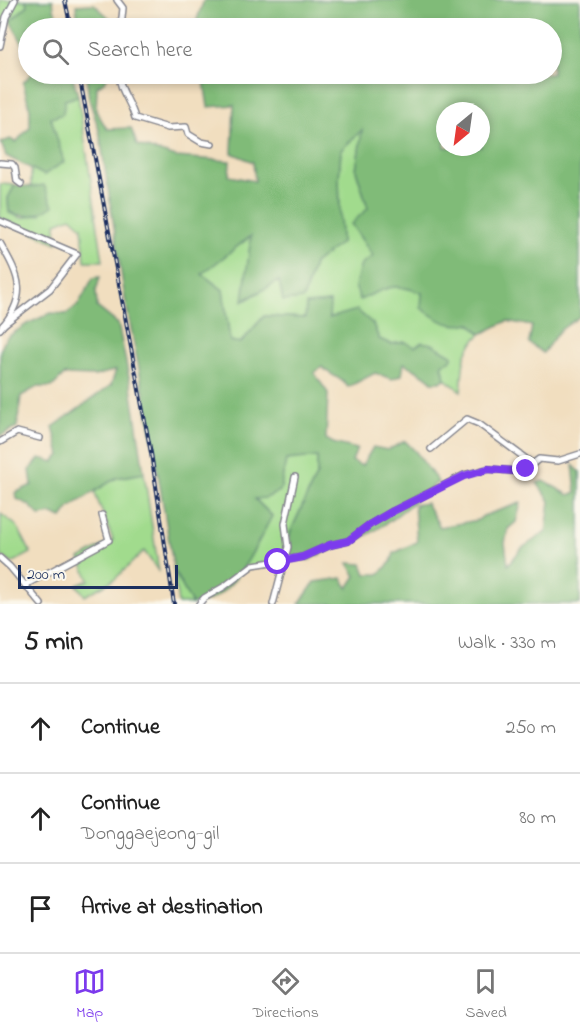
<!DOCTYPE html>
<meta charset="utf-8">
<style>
body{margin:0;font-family:"Indie Flower",sans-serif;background:#f2f2f2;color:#222}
.compass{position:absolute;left:436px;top:102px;width:54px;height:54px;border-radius:50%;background:#fff;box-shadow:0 3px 9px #0003;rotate:209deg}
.scale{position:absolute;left:18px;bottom:15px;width:160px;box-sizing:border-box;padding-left:6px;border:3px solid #1b2f5e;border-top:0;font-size:16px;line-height:21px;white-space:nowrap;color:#1b2f5e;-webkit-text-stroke:4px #fbf7ec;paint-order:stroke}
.stop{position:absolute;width:18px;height:18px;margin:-14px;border:4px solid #7c3aed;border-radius:50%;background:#fff}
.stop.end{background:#7c3aed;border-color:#fff;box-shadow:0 2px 6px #0008}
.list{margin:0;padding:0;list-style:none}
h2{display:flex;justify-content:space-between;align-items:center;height:78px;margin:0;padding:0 24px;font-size:26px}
h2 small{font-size:20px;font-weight:400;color:#767676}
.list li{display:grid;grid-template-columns:39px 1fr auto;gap:18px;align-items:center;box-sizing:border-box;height:90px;padding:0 24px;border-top:2px solid #e0e0e0}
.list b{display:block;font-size:22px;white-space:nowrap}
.list p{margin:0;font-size:20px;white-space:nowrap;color:#767676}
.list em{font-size:20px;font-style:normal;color:#767676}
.icon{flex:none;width:33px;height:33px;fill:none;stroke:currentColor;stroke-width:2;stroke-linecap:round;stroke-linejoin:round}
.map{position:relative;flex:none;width:580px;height:604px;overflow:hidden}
.search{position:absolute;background:#fff;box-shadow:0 3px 9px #0003;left:18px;right:18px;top:18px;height:66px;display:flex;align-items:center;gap:15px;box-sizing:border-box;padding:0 21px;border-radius:33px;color:#767676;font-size:22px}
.sheet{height:348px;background:#fff}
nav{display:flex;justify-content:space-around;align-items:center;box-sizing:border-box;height:84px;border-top:2px solid #e0e0e0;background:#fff;font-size:16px;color:#767676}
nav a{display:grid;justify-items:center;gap:3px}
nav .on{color:#7c3aed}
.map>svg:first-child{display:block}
.green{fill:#a1db8d;stroke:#5e8576;stroke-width:1.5}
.forest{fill:#80bb78;stroke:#4e756b;stroke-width:1.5;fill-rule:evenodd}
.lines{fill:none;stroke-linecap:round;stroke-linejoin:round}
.minor-casing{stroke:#86868e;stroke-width:8}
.minor{stroke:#fff;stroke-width:5}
.rail-casing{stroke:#1b2f5e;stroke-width:4}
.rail{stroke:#fbf7ec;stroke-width:1.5;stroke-dasharray:4.5;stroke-linecap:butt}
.route{stroke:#7c3aed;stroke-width:8}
</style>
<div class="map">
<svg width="580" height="604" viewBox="0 0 580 604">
<rect width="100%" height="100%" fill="#fbf7ec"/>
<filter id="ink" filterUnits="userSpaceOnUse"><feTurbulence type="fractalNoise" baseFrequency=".0167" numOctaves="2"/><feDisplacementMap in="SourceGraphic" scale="12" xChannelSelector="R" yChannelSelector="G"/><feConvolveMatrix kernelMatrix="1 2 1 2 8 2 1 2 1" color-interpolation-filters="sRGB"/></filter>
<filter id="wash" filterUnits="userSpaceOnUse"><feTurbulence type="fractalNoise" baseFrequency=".008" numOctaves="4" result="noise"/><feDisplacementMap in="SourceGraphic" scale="24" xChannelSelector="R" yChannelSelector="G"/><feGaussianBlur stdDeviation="1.35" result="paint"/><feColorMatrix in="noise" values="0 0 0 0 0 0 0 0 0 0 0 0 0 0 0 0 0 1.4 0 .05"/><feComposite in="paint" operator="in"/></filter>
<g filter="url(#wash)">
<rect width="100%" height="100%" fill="#f1debf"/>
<!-- green -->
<g class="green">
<polygon points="0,0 25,0 28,5 10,21 0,21"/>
<polygon points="78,96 103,261 85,261 82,227 71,217 56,223 57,243 0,218 0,184 15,185 8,198 9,213 22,218 41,214 31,187 31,168 44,175 54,129 51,118 65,100"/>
<path d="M363,129l-7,41 12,38 5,48 -13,44c10,-5 21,-12 31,-13 28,-3 72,28 90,47 -21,19 -17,31 -20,57l-16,-12 -3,-15 10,-8 -20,-12 -17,3 -10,-5 -14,2 -12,-5 -6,-15 -44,-6v-16l-24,16 -41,-2 -24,27 -10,-2 -7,-51 -22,-17 50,-37 -7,65 36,-21 23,19 11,-35 27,-22 -2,-64 2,-28z"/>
<polygon points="317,456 317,474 290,533 290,557 241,571 272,516 255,499 286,460"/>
<polygon points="144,473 159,572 144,551 115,579 85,596 77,585 89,580 80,559 113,540 94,491 116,478"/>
<polygon points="1,514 17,526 31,553 12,563 0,555"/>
<polygon points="174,571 192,604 178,604"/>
</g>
<!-- forest -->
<g class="forest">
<polygon points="25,0 53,0 54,9 63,28 28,28 28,65 23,44 10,21 28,5"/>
<path d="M204,0h376v316l-21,15 -16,22 -14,-10 3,-17 -25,-5 -26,13 -11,-11c-20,6 -34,-4 -49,-15l1,-15c-29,-11 -35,-6 -62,7l-5,-14 6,-22 12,-8 -22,-32 17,-16 -12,-38 6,-40 -21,20 -2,28 2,65 -27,21 -11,35 -20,2 -4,-20 -36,20 8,-65 -49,38 21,16 7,51 11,2 23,-27 41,2 1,-14 24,-2 -1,16 28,-8 16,14 6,15 12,5 14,-2 10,5 7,-5 10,2 21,12 -3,5 -8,3 3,15 -5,3h-8c-7,-8 -18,-12 -28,-19l-2,12 -10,4 -17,-6 -27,14c-8,-11 -18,-11 -26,-20l-8,6 14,20 -2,46 7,4 24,6 -5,12 10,5 11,-19 15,3 17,-9 11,11 22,30c-23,18 -47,41 -73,54 -18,10 -39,13 -56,24l-19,-3v-24l27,-59v-17l-31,3 -6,31 -14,7 -11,1 17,17c-17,31 -40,88 -80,88l-18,-33 -25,-152 -24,-121 -26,-168 -10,-31 -3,-25h23l-4,7 -8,6 -1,24 11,18 24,-1 6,17 39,12 54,4 -1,15 26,5 -2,-19 -21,-9 2,-48 -26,2 -5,-33h349v-46h-356l-1,-3zM445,111h36v36h-36z"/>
<polygon points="94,4 116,24 116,28 79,28 76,5"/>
<polygon points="31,74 72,74 78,96 65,100 63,114 51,118 64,162 44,175 6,156 1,143 10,139 16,142 30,127 30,109 23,83"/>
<path d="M15,185l16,2 13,-2 9,21c-15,10 -27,13 -44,6l-1,-14z"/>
<polygon points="100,277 96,291 97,307 118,324 131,387 144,473 116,478 70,507 62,518 52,514 40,516 29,505 17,499 15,493 32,485 30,470 40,458 54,462 60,455 53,427 111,385 116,370 95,376 64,375 52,387 37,387 21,396 17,427 0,436 0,351 6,338 27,324 51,313 66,314 78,305 93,278"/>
<polygon points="573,465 580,472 580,604 299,604 315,582 342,578 348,588 356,576 348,563 362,564 366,574 379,574 391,562 394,553 417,542 414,505 426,503 440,527 478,520 483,516 521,503 516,522 508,529 505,543 508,565 522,548 546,532 550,501 537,483 544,481 569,495 576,492"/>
</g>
</g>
<g filter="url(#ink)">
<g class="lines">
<defs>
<g id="minor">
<polyline points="117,0 123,8 121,28"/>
<polyline points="0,46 6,17 15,0"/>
<path d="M119,74c0,16 12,28 16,44l33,10 18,-1 2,7 13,8 11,2"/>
<polyline points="0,163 12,164 15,168 17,181 21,184"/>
<polyline points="0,221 77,254 50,289 3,325"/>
<path d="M0,243c20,34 29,53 0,86"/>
<polyline points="0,442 17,432 40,438"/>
<polyline points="431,449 467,419 479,424 533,464"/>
<polyline points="0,558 10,567 41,604"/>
<polyline points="25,585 109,540 102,515"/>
<polyline points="199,604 204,598 225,586 253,565 303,557 330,545 348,541 369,525 393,511 464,475 488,469 514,471 526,469 539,459 558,461 580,454"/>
<polyline points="273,604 288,547 285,524 295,477"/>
</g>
</defs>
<!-- minor casing -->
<use href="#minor" class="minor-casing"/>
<!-- minor -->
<use href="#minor" class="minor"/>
<defs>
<g id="rail">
<polyline points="65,0 71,28"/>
<polyline points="79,74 151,453 174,604"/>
</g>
</defs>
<!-- rail casing -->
<use href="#rail" class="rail-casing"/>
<!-- rail -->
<use href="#rail" class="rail"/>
</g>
</g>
<g class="lines" filter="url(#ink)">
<!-- route -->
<polyline class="route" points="278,562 303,557 330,545 348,541 369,525 393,511 464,476 488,469 514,471 526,469"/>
</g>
</svg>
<svg class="compass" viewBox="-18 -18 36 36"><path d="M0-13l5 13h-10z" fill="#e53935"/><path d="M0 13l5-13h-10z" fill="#767676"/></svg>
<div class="scale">200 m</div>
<div class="stop" style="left:278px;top:562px"></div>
<div class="stop end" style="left:526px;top:469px"></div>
<div class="search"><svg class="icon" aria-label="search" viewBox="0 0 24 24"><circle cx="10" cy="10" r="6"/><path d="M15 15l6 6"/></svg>Search here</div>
</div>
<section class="sheet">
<h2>5 min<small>Walk · 330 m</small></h2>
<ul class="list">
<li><svg class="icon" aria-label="ahead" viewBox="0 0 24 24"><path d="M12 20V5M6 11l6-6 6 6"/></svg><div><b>Continue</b></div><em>250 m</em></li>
<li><svg class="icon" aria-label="ahead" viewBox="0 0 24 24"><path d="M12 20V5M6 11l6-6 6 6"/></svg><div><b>Continue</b><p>Donggaejeong-gil</p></div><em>80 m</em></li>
<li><svg class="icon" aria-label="arrive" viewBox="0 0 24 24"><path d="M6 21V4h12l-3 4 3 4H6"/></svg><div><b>Arrive at destination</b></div></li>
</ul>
</section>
<nav>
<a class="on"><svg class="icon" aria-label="map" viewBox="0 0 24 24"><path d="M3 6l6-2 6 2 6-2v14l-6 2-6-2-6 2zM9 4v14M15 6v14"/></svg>Map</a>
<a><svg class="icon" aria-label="directions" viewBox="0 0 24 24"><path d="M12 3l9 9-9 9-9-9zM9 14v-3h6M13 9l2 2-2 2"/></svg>Directions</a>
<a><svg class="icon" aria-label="saved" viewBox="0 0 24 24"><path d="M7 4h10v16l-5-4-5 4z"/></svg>Saved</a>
</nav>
